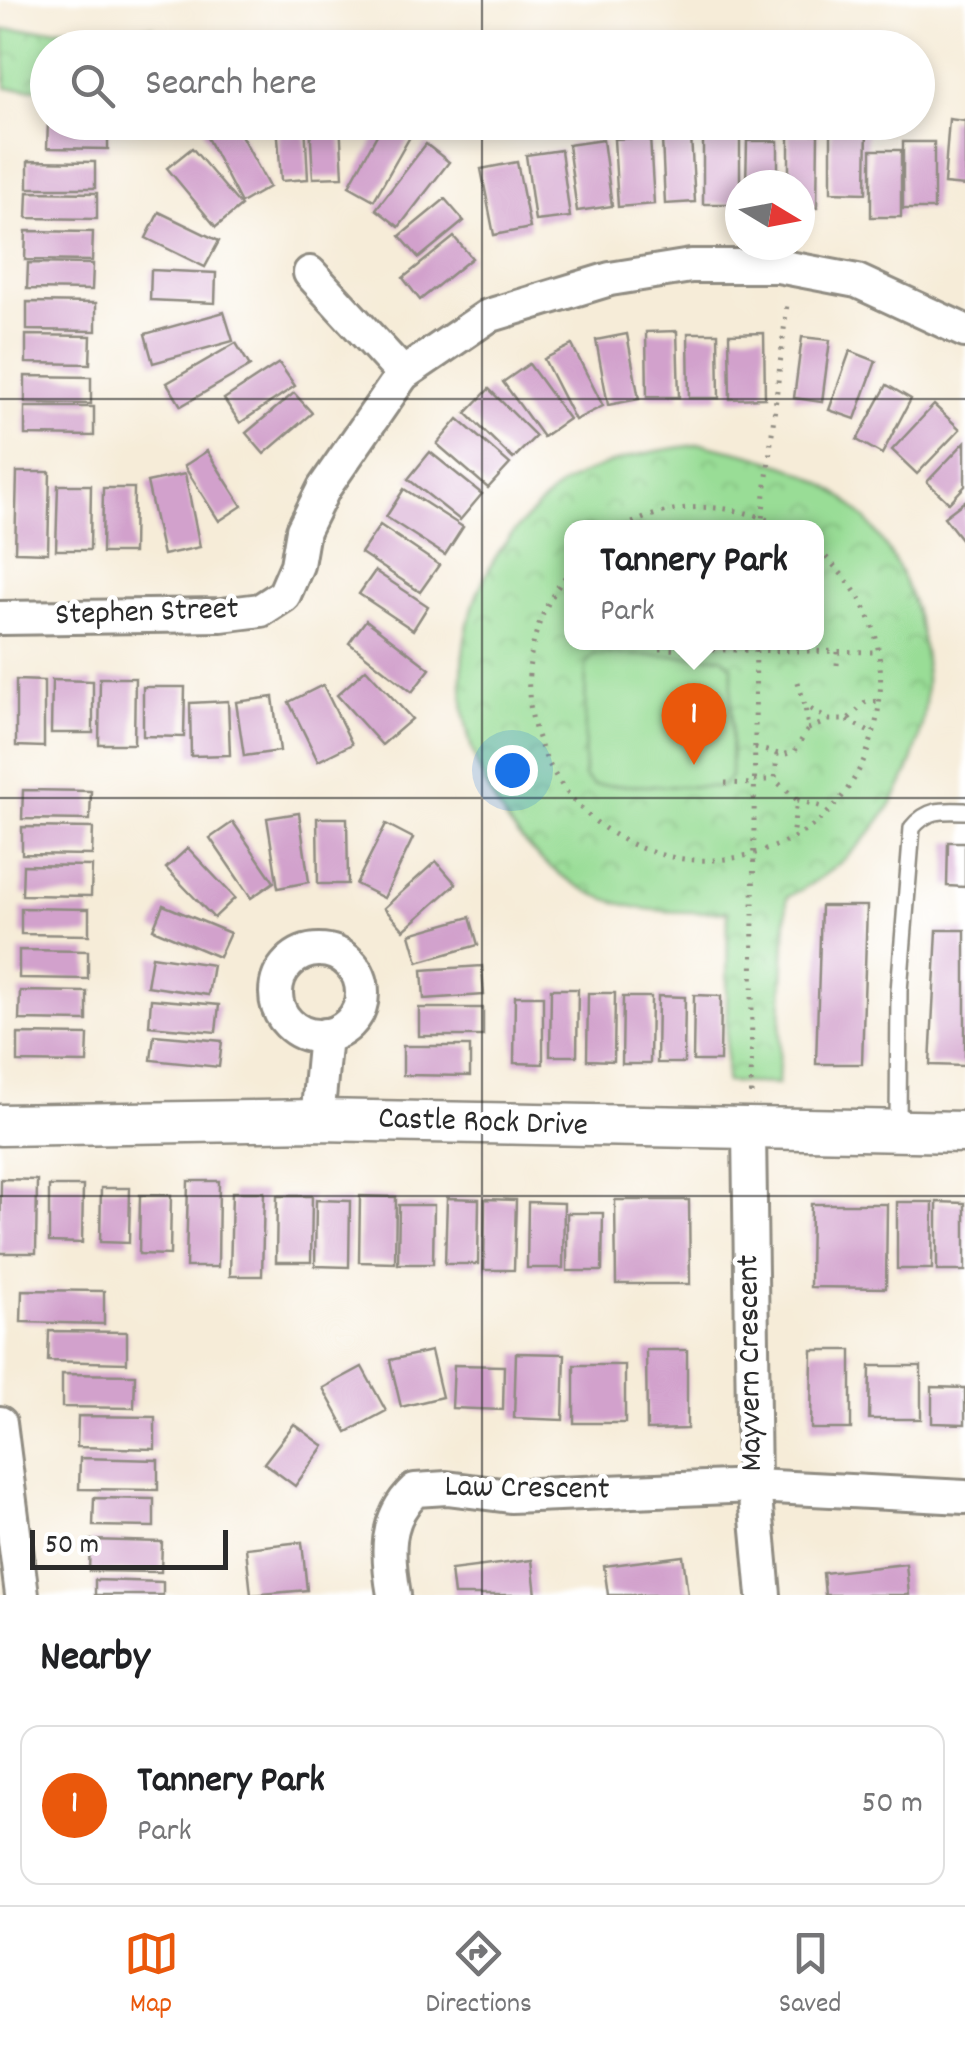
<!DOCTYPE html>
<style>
body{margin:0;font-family:Dekko,sans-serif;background:#f2f2f2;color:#202124}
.compass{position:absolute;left:725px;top:170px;width:90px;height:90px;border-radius:50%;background:#fff;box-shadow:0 5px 15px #0003;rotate:100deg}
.scale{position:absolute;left:30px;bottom:25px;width:198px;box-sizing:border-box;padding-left:10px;border:5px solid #2b2b2b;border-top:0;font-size:28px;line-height:35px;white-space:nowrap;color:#2b2b2b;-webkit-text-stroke:8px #fff;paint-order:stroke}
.you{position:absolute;left:512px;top:770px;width:35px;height:35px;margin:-25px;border:8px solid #fff;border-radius:50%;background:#1a73e8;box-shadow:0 0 0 15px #1a73e833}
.badge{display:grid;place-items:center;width:65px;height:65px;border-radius:50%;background:#ea580c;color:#fff;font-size:32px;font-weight:700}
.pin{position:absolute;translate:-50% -82px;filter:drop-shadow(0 2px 5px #0008)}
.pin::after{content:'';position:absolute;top:52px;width:35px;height:30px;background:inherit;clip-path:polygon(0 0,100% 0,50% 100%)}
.popup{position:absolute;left:564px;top:520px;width:260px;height:130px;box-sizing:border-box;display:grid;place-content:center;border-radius:20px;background:#fff;filter:drop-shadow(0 2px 8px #0005);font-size:32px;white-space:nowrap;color:#757577}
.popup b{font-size:38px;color:#202124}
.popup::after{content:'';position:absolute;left:50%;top:100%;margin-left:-20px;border:20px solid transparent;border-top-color:#fff}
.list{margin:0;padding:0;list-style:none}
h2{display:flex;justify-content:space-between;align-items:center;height:130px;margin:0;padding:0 40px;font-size:42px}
h2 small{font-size:32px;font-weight:400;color:#757577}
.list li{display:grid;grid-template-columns:65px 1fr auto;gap:30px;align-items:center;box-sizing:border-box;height:160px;margin:0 20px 20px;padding:0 20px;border:2px solid #e0e0e0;border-radius:20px}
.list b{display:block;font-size:38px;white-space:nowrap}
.list p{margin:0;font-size:32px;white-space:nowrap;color:#757577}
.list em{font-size:32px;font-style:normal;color:#757577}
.icon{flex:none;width:55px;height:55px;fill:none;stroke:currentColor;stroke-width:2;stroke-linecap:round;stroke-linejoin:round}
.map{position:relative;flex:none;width:965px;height:1595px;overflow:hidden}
.search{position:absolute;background:#fff;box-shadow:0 5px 15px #0003;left:30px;right:30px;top:30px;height:110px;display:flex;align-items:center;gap:25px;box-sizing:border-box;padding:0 35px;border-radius:55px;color:#757577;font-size:38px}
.sheet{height:310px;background:#fff}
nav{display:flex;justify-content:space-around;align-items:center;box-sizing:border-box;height:140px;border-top:2px solid #e0e0e0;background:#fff;font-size:28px;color:#757577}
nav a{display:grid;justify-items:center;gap:5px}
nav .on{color:#ea580c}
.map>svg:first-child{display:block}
.park{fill:url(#park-crowns);stroke:#628460;stroke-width:2.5;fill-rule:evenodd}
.pitch{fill:#99dd96;stroke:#628460;stroke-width:2.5}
.building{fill:#d2a1cc}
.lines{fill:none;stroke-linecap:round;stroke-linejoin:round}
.service-casing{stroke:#908c82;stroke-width:20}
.minor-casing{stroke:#908c82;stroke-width:38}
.tertiary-casing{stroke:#908c82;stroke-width:45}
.path{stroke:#908c82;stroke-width:5;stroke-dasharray:2.5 8;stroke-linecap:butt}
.service{stroke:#fff;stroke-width:15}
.minor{stroke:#fff;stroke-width:32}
.tertiary{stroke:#fff;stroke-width:40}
.grid{fill:none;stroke:#2b2b2b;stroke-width:2.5;stroke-opacity:0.55}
.labels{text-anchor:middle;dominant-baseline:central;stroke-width:9;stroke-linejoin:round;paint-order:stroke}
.street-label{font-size:32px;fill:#2b2b2b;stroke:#fff}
</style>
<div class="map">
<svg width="965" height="1595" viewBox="0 0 965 1595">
<defs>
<pattern id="park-crowns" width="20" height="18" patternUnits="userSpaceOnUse" patternTransform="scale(2.5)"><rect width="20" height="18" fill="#99dd96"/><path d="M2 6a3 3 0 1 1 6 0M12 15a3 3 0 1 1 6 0" fill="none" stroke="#84be81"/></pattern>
</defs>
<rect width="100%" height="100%" fill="#fff"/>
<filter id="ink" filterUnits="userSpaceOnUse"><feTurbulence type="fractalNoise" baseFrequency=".01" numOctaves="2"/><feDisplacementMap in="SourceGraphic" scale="20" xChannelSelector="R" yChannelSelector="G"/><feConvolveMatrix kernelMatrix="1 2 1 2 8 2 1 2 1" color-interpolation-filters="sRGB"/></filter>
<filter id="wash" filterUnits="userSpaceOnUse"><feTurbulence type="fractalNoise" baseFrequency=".0048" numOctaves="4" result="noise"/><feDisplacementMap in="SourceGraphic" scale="40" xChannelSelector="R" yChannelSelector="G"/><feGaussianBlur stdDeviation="2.25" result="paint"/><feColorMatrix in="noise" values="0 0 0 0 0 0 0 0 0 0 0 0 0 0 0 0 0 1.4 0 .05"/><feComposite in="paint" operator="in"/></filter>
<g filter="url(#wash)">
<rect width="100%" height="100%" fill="#f6ecd8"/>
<!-- park -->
<g class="park">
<polygon points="152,27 150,47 48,48 47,89 6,88 4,30"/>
<path d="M702,444c49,10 93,19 135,49 27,19 51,53 65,83 58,124 8,260 -115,321l-9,187 -52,-2 2,-171c-53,3 -107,2 -155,-28 -126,-77 -151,-265 -43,-368 11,-10 21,-23 34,-31 44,-26 88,-33 138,-40zM572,528h244v114h-244z"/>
</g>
<!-- pitch -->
<polygon class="pitch" points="594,654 722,657 732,666 731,777 721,787 593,785 584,777 586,664"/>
<g id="blocks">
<!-- building -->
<g class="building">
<polygon points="949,119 965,121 965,186 944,184"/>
<polygon points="48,122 108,122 108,149 47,148"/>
<polygon points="217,122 234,122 269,187 241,203 203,130"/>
<polygon points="277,122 305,122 308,179 281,181"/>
<polygon points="310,122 340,122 343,177 313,178"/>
<polygon points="384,122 405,122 415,128 374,200 349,186"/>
<polygon points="831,122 867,122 866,193 831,192"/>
<polygon points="789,134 818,134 817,208 800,207 800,185 789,185"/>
<rect x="703" y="136" width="37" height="68"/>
<polygon points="650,137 654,204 618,207 614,139"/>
<polygon points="691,137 695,202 665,204 662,139"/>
<polygon points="603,140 612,206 577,211 568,145"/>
<polygon points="747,141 778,141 778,185 746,185"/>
<rect x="903" y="142" width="31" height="67"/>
<polygon points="426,144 449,162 399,227 376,209"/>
<polygon points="192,148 241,206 216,227 167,168"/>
<polygon points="561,150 570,217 535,221 526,155"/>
<rect x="871" y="150" width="30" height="67"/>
<polygon points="28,161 95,162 95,188 28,188"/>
<polygon points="517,162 530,228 494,235 481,169"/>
<polygon points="28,192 97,193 97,219 27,218"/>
<polygon points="445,199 464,221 419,258 400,236"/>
<polygon points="159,212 219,241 205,267 146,238"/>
<polygon points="26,231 93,232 92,261 25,260"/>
<polygon points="454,237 472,258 420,300 403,278"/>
<polygon points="28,263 93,264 92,290 27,289"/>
<polygon points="151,270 216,273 215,303 150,300"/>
<polygon points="27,302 96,303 96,331 27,330"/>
<polygon points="224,312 233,341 153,363 145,334"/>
<polygon points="677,331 679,397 647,397 646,332"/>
<polygon points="688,333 718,333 719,398 689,398"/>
<polygon points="764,333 765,398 730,399 729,334"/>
<polygon points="627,334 639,399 608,405 596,340"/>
<polygon points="26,335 91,336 90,364 26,363"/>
<polygon points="802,337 830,340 822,402 794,398"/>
<polygon points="236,343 250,366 181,406 167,383"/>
<polygon points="572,345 603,406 575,420 544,359"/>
<polygon points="850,351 876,361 855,419 829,410"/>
<polygon points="279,363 295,386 240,423 224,399"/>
<polygon points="529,364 569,419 543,437 503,382"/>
<polygon points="25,376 91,377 91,404 25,403"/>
<polygon points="887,385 911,399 882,454 857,440"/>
<polygon points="489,389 536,436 513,459 466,413"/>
<polygon points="294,393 312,413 264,454 246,433"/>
<polygon points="934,405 960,429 917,474 892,450"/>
<polygon points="25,407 94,407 94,436 25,435"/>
<polygon points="458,419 510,464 488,488 437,444"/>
<polygon points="965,442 965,486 949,503 927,482"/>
<polygon points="207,451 242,506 219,521 184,466"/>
<polygon points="430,452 482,494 460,520 408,479"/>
<polygon points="17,472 50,472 48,553 15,552"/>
<polygon points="185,474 200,547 163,555 147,482"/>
<polygon points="58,485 91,485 90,550 56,550"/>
<polygon points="103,488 134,488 133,553 102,553"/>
<polygon points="404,489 463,527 445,555 386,517"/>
<polygon points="965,501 965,538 962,540 944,517"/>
<polygon points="380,525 439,565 420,592 361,553"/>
<polygon points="375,571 428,606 413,630 359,594"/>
<polygon points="366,620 430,669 412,692 349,643"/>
<polygon points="366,669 412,719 382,745 337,695"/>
<polygon points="100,678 135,678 134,744 99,744"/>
<polygon points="16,680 44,681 44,747 16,746"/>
<polygon points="52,680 93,681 93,733 51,733"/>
<polygon points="323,685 352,744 318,761 289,702"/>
<polygon points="143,687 185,687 184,737 143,736"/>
<polygon points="273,697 280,751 244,756 236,702"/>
<polygon points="228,701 230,755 191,756 190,703"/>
<polygon points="23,790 91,791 90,820 22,819"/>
<polygon points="299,813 309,882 278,888 267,818"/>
<polygon points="317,818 347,818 348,884 318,884"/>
<polygon points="233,822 274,882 251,898 210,838"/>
<polygon points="386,824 413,838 384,898 356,884"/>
<polygon points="22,827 93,828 92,855 22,854"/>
<polygon points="948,842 965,842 965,887 947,886"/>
<polygon points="188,848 235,898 214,918 166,868"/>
<polygon points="436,861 456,884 404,930 384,908"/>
<polygon points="23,865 92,866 91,896 22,895"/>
<polygon points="163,905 230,933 219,957 153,929"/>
<polygon points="821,906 867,906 862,1064 816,1064"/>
<polygon points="21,908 89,909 89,935 21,934"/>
<polygon points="470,917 478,945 418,962 410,934"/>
<polygon points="937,930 965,930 965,1066 930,1065"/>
<polygon points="19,950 88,951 88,979 19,978"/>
<polygon points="152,956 213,965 208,995 147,986"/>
<polygon points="482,966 484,995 424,999 422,970"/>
<polygon points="551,989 578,989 577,1056 550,1056"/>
<polygon points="20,991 87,992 87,1021 19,1020"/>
<polygon points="588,993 615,993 614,1061 587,1060"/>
<polygon points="694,995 721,996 720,1061 693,1061"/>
<polygon points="515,996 543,996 543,1064 514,1063"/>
<polygon points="658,996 685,997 684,1063 657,1063"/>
<polygon points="623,997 651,997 650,1064 622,1064"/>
<polygon points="151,999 219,1005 216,1032 149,1026"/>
<rect x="419" y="1008" width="64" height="28"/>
<polygon points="18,1034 88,1035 87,1063 18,1062"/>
<polygon points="154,1035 222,1041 219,1067 151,1060"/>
<polygon points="403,1046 470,1046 470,1076 403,1075"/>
<polygon points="1,1179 37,1180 36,1253 0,1253"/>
<polygon points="188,1181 219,1181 218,1267 186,1267"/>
<polygon points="49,1186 83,1186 82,1243 49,1242"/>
<polygon points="101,1188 130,1188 129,1243 100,1242"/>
<polygon points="232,1192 264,1192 262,1276 230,1276"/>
<polygon points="140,1195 171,1195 170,1255 139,1254"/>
<polygon points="277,1196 312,1196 311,1262 276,1262"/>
<polygon points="360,1196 396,1197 395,1263 359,1262"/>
<polygon points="447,1198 479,1199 478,1264 445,1264"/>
<polygon points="485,1199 516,1200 514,1270 484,1270"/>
<polygon points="316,1200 350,1201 349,1267 315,1266"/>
<polygon points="615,1200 689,1200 690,1284 616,1284"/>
<polygon points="528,1202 564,1203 563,1268 527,1268"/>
<polygon points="897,1202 933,1202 932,1269 897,1269"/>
<polygon points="937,1202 965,1203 965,1271 937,1271"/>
<polygon points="811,1204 887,1204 886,1288 810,1287"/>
<polygon points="399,1205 434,1205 433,1264 398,1264"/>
<polygon points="567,1213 603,1213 602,1271 567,1271"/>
<polygon points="22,1290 104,1291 104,1324 21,1322"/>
<polygon points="49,1331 127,1332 127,1363 48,1361"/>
<polygon points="646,1350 687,1350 687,1429 647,1430"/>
<polygon points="812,1350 851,1350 851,1429 811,1429"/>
<polygon points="431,1351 442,1397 401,1407 390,1360"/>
<polygon points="516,1353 565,1354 563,1420 514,1418"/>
<polygon points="454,1365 504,1366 503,1410 452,1408"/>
<rect x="574" y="1365" width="51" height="58"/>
<polygon points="870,1366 921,1366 921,1419 869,1419"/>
<polygon points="362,1367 386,1411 347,1432 323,1388"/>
<polygon points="62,1374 135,1375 134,1408 62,1407"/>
<polygon points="932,1387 965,1388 965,1424 932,1423"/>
<polygon points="78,1416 155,1417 155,1449 77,1447"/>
<polygon points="294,1424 324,1446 295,1486 264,1463"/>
<polygon points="80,1458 158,1460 158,1490 79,1489"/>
<polygon points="94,1498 154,1499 154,1527 93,1526"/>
<polygon points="90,1540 162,1542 161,1572 89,1571"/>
<polygon points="302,1542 307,1590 251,1595 246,1548"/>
<polygon points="683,1556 688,1595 608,1595 604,1566"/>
<polygon points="532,1560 536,1595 454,1595 451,1570"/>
<polygon points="906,1564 909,1595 825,1595 823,1573"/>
<polygon points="95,1580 163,1582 163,1595 95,1595"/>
</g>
</g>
</g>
<g filter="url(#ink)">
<use href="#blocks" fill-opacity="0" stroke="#908c82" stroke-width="2.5"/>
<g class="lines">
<defs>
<path id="service" d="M898,1127l1,-136 13,-163c15,-19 30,-18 53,-17"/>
<g id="minor">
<polyline points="310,273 403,374"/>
<polyline points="0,618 221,615 261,610 284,595 297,565 303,530 324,488 403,374 488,316 610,279 691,266 778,266 857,281 965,331"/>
<circle cx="319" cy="993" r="43"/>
<polyline points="317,1120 325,1035"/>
<polyline points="749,1132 754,1486 764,1595"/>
<polyline points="0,1423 22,1595"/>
<path d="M394,1595c-7,-40 -10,-76 21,-105l32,-2 63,8 244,-10 211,11"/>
</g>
<polyline id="tertiary" points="0,1125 317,1120 965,1132"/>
</defs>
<!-- service casing -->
<use href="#service" class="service-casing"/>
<!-- minor casing -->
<use href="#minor" class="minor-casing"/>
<!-- tertiary casing -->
<use href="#tertiary" class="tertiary-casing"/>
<!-- path -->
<g class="path">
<path d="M623,528c52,-29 112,-26 163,0"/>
<polyline points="761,528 787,304"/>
<path d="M572,569c-38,42 -52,102 -38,156 31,115 152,169 259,113 71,-37 101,-129 82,-204 -9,-35 -34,-62 -59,-87"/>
<polyline points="660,649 877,652"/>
<polyline points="837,665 838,652"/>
<polyline points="798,682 805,706 829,720 847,720 866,702 880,701"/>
<polyline points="847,720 873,734"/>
<polyline points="808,729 828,721"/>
<polyline points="755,748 783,755 795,751 808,729 805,706"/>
<polyline points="777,754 775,780 797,800 792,838"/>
<polyline points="754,780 775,780"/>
<polyline points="725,783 754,784"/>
<polyline points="797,800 827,808"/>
<polyline points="751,1094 756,642"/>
</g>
<!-- service -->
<use href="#service" class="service"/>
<!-- minor -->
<use href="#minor" class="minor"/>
<!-- tertiary -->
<use href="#tertiary" class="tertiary"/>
</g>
</g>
<!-- grid -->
<path class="grid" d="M482,0v48M482,122v1473M0,399h965M0,798h965M0,1196h965"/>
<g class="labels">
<!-- street labels -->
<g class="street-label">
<text transform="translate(147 614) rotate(-2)">Stephen Street</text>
<text transform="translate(483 1124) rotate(2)">Castle Rock Drive</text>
<text transform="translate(752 1363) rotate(-91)">Mayvern Crescent</text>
<text transform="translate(527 1490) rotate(1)">Law Crescent</text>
</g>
</g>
</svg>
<svg class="compass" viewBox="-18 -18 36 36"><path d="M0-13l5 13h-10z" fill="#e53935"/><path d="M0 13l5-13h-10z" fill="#757577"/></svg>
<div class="scale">50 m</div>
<div class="you"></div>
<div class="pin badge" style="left:694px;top:765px">1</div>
<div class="popup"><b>Tannery Park</b>Park</div>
<div class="search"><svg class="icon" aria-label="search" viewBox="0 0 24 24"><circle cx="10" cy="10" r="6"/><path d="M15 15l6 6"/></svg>Search here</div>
</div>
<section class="sheet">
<h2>Nearby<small></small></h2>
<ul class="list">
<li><span class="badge">1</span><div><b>Tannery Park</b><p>Park</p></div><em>50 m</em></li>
</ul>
</section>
<nav>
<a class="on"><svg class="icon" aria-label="map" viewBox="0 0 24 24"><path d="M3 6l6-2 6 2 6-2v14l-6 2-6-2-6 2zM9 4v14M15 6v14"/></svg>Map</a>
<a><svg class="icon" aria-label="directions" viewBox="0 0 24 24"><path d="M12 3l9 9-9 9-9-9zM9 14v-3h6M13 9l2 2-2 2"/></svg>Directions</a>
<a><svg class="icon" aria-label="saved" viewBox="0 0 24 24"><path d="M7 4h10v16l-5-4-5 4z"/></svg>Saved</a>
</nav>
